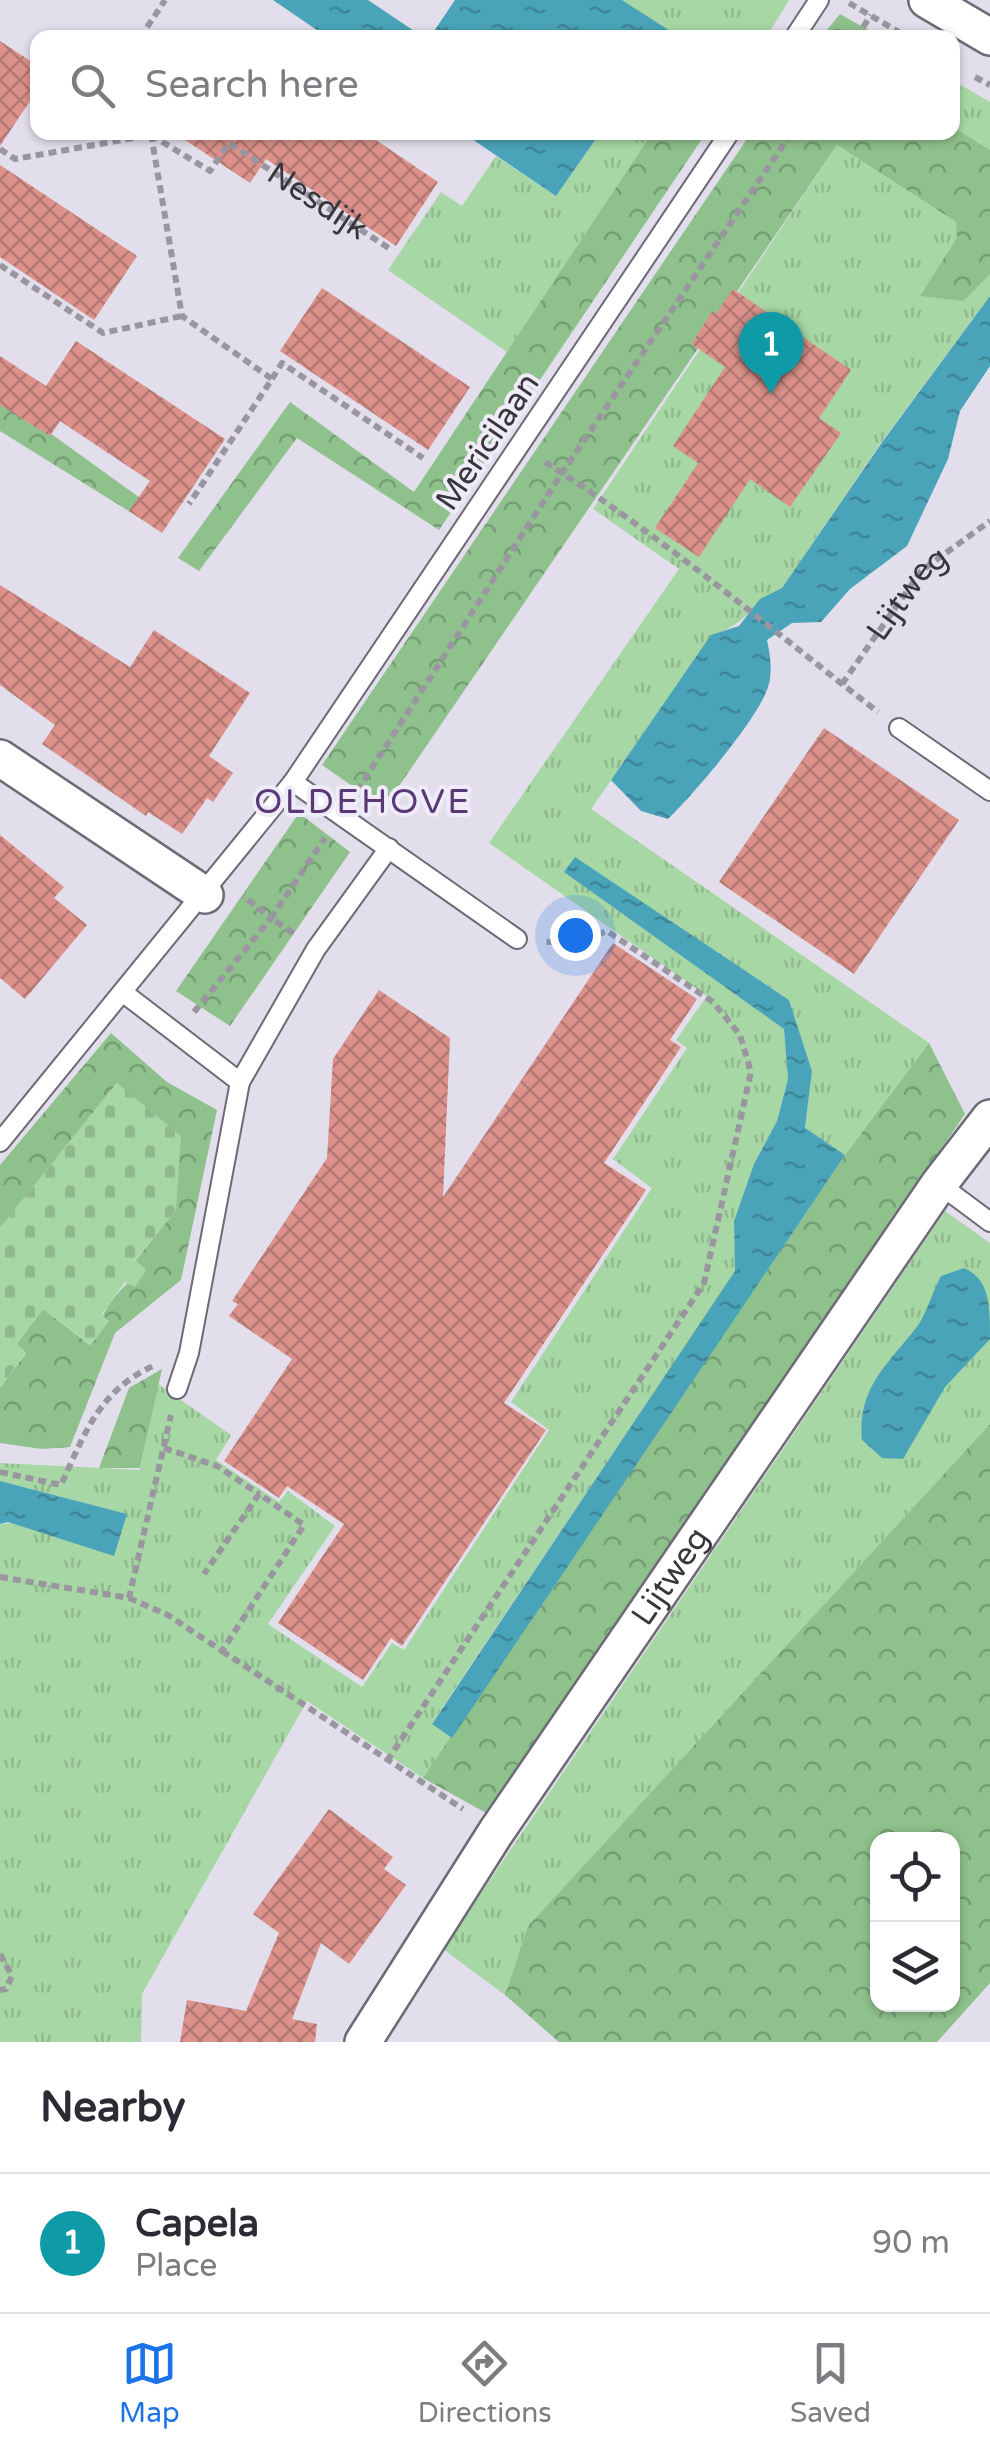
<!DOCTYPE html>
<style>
body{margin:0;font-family:"Varela Round",sans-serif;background:#f7f7f7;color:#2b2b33}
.controls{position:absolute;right:30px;bottom:30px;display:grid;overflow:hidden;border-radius:20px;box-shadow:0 2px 8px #0004}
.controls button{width:90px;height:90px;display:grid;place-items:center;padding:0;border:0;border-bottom:2px solid #e1e1e2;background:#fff;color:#2b2b33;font:50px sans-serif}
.you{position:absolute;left:575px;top:935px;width:35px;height:35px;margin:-25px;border:8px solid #fff;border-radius:50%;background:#1a73e8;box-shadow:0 0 0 15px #1a73e833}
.badge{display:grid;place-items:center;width:65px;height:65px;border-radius:50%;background:#1a73e8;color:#fff;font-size:32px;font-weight:700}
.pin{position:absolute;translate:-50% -82px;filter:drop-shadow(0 2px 5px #0008)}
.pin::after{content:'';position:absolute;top:52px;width:35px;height:30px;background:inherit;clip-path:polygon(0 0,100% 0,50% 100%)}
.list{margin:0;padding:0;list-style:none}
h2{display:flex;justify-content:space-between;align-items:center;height:130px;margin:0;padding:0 40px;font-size:42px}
h2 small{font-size:32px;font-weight:400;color:#7c7c81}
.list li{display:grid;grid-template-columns:65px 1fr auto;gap:30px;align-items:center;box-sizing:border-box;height:140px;padding:0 40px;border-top:2px solid #e1e1e2}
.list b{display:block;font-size:38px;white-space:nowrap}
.list p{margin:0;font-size:32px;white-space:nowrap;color:#7c7c81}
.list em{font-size:32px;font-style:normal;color:#7c7c81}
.icon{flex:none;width:55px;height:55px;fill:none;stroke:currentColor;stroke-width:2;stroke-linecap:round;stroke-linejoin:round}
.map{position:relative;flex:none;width:990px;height:2042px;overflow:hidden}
.search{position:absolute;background:#fff;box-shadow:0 2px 8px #0004;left:30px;right:30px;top:30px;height:110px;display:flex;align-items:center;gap:25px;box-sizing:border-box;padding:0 35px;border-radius:20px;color:#7c7c81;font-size:38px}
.sheet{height:270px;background:#fff}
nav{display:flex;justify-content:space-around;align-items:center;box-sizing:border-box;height:140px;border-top:2px solid #e1e1e2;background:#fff;font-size:28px;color:#7c7c81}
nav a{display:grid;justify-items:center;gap:5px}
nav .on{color:#1a73e8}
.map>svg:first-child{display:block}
.grass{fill:url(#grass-tufts)}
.forest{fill:url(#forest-crowns);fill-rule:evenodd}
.cemetery{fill:url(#cemetery-stones)}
.water{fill:url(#water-ripples)}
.building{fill:url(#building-cross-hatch)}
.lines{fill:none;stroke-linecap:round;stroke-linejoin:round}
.lane-casing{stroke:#6d6975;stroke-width:22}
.street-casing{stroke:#6d6975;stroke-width:40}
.path{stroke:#9996a0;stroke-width:6;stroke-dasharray:8 5;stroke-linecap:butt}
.lane{stroke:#fff;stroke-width:18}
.street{stroke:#fff;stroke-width:35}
.labels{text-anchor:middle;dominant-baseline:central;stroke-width:8;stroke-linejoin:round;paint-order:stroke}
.street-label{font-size:32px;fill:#38363b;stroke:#efebf9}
.neighbourhood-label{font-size:35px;letter-spacing:2.5px;fill:#593973;stroke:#efebf9}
</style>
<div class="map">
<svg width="990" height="2042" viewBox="0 0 990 2042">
<defs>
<pattern id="grass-tufts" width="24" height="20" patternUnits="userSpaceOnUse" patternTransform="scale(2.5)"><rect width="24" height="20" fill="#a7d7a4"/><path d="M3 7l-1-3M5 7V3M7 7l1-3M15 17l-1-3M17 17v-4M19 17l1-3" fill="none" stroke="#90b98e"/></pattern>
<pattern id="forest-crowns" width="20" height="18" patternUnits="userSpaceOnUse" patternTransform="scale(2.5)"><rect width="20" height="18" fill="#8fc18c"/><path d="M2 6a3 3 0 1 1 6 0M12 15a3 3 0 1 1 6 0" fill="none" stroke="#769e74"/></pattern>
<pattern id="cemetery-stones" width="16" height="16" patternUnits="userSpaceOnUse" patternTransform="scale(2.5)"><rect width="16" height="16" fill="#a7d7a4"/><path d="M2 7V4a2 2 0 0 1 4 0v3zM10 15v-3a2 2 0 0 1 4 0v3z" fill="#90b98e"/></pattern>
<pattern id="water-ripples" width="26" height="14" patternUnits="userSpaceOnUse" patternTransform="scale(2.5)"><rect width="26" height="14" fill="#49a3b9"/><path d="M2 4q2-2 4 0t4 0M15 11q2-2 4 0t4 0" fill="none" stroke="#3e8698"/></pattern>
<pattern id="building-cross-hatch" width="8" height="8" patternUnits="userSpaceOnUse" patternTransform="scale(2.5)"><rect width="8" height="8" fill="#dc928b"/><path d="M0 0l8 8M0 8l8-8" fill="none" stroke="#b37873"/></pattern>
</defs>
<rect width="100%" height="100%" fill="#e2deeb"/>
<!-- grass -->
<g class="grass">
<polygon points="622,0 789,0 766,38 665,37 669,32"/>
<polygon points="952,80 990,102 990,150 953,127"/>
<polygon points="600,133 652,133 507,352 388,270 441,192 462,206 496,156 556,196"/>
<path d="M837,145l119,77 8,79 26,-27v22l-107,144 -101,148c-32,17 -35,36 -71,48l-120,173 338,234 -84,112 -40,-26 7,-58 -23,-71 -214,-142 136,117 73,54 4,50 -11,42 -23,43 -20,57 2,50 -304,452 20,15 -29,40 -116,-77 -165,293 -1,48h-141v-518l126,-10 -126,-33v-18l140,7 18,-86 73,51 -15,25 63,42 9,-11 47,35 -67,98 94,63 30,-44 12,7 145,-220 -38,-28 141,-214 -39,-29 74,-111 -11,-8 31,-44 -218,-153 190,-274 -86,-60z"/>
<polygon points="945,1211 990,1243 990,1424 528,1926 505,1995 443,1949"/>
</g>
<!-- forest -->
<g class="forest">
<polygon points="840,14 881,37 821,37"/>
<polygon points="953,127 990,150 990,274 964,301 920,296 957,238 956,222 837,145 384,808 322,765 751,133 952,132"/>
<polygon points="652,133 706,133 439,530 297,438 199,571 178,558 290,402 414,492"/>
<polygon points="0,397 154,508 143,520 0,431"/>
<polygon points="299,813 350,852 230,1026 176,991"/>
<path d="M111,1033l56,49 50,28 -36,170 -66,53 -45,114 -28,2 -42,-6v-55l26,-35 -10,-8 27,-36 47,36c12,-33 26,-58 57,-75l-12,-9 41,-51 -59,-127 -117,145v-63z"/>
<polygon points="929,1043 965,1114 488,1814 423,1778 845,1155"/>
<polygon points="162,1369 140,1468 99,1468 129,1388"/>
<path d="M990,1424v559l-53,59h-378l-54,-47 23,-69zM878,1840h74v164h-74z"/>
</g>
<!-- cemetery -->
<polygon class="cemetery" points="117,1083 181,1136 176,1210 135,1260 147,1270 134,1288 125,1282 102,1314 109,1321 91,1345 43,1309 17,1344 26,1352 0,1388 0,1228"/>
<!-- water -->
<g class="water">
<polygon points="273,0 368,0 423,37 327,37"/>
<polygon points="455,0 622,0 670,31 665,38 430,37"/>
<polygon points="463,133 600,133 556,196"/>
<path d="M990,296v70l-30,45 -12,48 -41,87 -57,43 -29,33 -29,1 -25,17c3,14 6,32 1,47 -10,32 -75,108 -100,132l-27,-8 -30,-31 100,-145 28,-9 21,-27 22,-11 101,-147z"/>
<polygon points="575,857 789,1000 812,1071 805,1128 845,1155 452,1738 432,1724 735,1271 734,1221 754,1164 777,1121 788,1079 784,1029 564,872"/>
<path d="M964,1268c26,12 26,37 26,71l-45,48 -42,72 -21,-1 -20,-18c-5,-52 26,-76 54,-112 11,-14 16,-36 25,-52z"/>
<polygon points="0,1481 127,1514 114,1556 8,1522 0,1524"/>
</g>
<!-- building -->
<g class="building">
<polygon points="0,41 38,66 38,89 0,146"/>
<polygon points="173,132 364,132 438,182 396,246 266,159 250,183"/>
<polygon points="0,165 137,256 94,320 0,257"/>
<polygon points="322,288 470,387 428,450 280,351"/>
<polygon points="733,289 851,370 819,418 841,433 790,507 750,479 699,557 655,528 698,463 673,446 725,367 692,344 712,311 716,314"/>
<polygon points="76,341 225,439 162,533 129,511 150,481 60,421 50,436 0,405 0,356 46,386"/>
<polygon points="0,585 130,667 154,630 250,693 209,756 233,773 213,802 207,798 182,834 148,812 146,816 42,744 55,725 0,685"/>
<polygon points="824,728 959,820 854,974 719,882"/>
<polygon points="0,835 64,887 54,898 87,925 25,999 0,978"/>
<polygon points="613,943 697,999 670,1040 681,1047 604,1163 646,1190 504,1403 546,1430 402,1646 391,1638 363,1680 278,1623 344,1524 287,1486 279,1498 224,1461 292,1359 229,1316 238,1304 232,1301 327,1158 333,1059 379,990 450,1038 443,1197"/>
<polygon points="329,1809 393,1857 384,1869 406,1885 349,1964 321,1943 292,2019 317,2024 315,2042 180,2042 187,2000 246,2011 279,1933 253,1914"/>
</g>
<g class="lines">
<defs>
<g id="lane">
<polyline points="794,38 819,0"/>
<polyline points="899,728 990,791"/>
<polyline points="293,782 517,939"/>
<polyline points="125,994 240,1082 189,1353 177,1389"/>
<polyline points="240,1082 316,949 389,848"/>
<polyline points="0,1142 293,782 730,132"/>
<polyline points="939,1184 990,1222"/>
</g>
<g id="street">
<polyline points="927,0 990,37"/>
<polyline points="0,758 205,895"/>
<path id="s3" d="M363,2042l133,-210 443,-648 51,-66"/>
</g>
</defs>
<!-- lane casing -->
<use href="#lane" class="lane-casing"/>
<!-- street casing -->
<use href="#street" class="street-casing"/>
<!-- path -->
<g class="path">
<polyline points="849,3 899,32"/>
<polyline points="140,38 165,0"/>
<polyline points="856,38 871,15"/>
<polyline points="975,77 990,85"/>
<polyline points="151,134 182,316 272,379 189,504"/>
<path id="s1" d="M0,149l15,10 136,-24 59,36 19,-28 161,106"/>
<polyline points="0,265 103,333 182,316"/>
<polyline points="272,379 282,363 423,458"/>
<path d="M545,462c118,75 223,165 333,250"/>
<path id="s2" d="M842,684l79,-113 69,-50"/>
<polyline points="357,791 562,473 792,132"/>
<polyline points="293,933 271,918 325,838"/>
<polyline points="194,1012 271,918 243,896"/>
<polyline points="164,1448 217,1466 259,1494"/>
<path d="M0,1472l61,13c24,-52 38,-94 92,-119"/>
<polyline points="0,1577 129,1598 171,1415"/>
<polyline points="129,1598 168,1615 222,1651 304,1525 259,1494 204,1574"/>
<polyline points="222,1651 463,1809"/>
<polyline points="387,1761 704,1283 751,1072 740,1035 713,1002 607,931 577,942 543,942"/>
<polyline points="0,1954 12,1976 6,1989 0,1990"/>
</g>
<!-- lane -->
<use href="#lane" class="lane"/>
<!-- street -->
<use href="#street" class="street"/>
</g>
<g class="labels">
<!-- street labels -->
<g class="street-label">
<text stroke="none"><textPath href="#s1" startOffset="365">Nesdijk</textPath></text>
<text transform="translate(488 442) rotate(-56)">Mericilaan</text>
<text stroke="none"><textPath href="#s2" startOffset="112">Lijtweg</textPath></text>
<text stroke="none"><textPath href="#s3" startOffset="558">Lijtweg</textPath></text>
</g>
<!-- neighbourhood labels -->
<g class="neighbourhood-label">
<text x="363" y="802">OLDEHOVE</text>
</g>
</g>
</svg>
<div class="controls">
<button><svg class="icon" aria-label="locate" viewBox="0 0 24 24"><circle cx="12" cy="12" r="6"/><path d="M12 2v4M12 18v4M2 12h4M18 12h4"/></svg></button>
<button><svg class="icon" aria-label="layers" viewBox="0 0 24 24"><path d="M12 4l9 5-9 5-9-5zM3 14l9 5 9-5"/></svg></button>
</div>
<div class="you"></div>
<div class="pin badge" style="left:771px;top:394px;background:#0f9aa8">1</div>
<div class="search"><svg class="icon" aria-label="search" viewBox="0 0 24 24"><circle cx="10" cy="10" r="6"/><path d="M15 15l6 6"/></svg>Search here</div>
</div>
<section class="sheet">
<h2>Nearby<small></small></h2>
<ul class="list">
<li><span class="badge" style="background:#0f9aa8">1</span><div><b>Capela</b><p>Place</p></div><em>90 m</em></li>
</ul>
</section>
<nav>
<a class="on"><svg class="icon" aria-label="map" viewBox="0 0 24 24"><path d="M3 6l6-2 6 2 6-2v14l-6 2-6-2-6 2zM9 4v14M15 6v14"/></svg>Map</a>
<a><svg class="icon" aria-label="directions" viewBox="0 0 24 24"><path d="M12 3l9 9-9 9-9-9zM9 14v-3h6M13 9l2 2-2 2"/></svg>Directions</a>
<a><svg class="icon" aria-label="saved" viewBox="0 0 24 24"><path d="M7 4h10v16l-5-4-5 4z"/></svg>Saved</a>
</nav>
